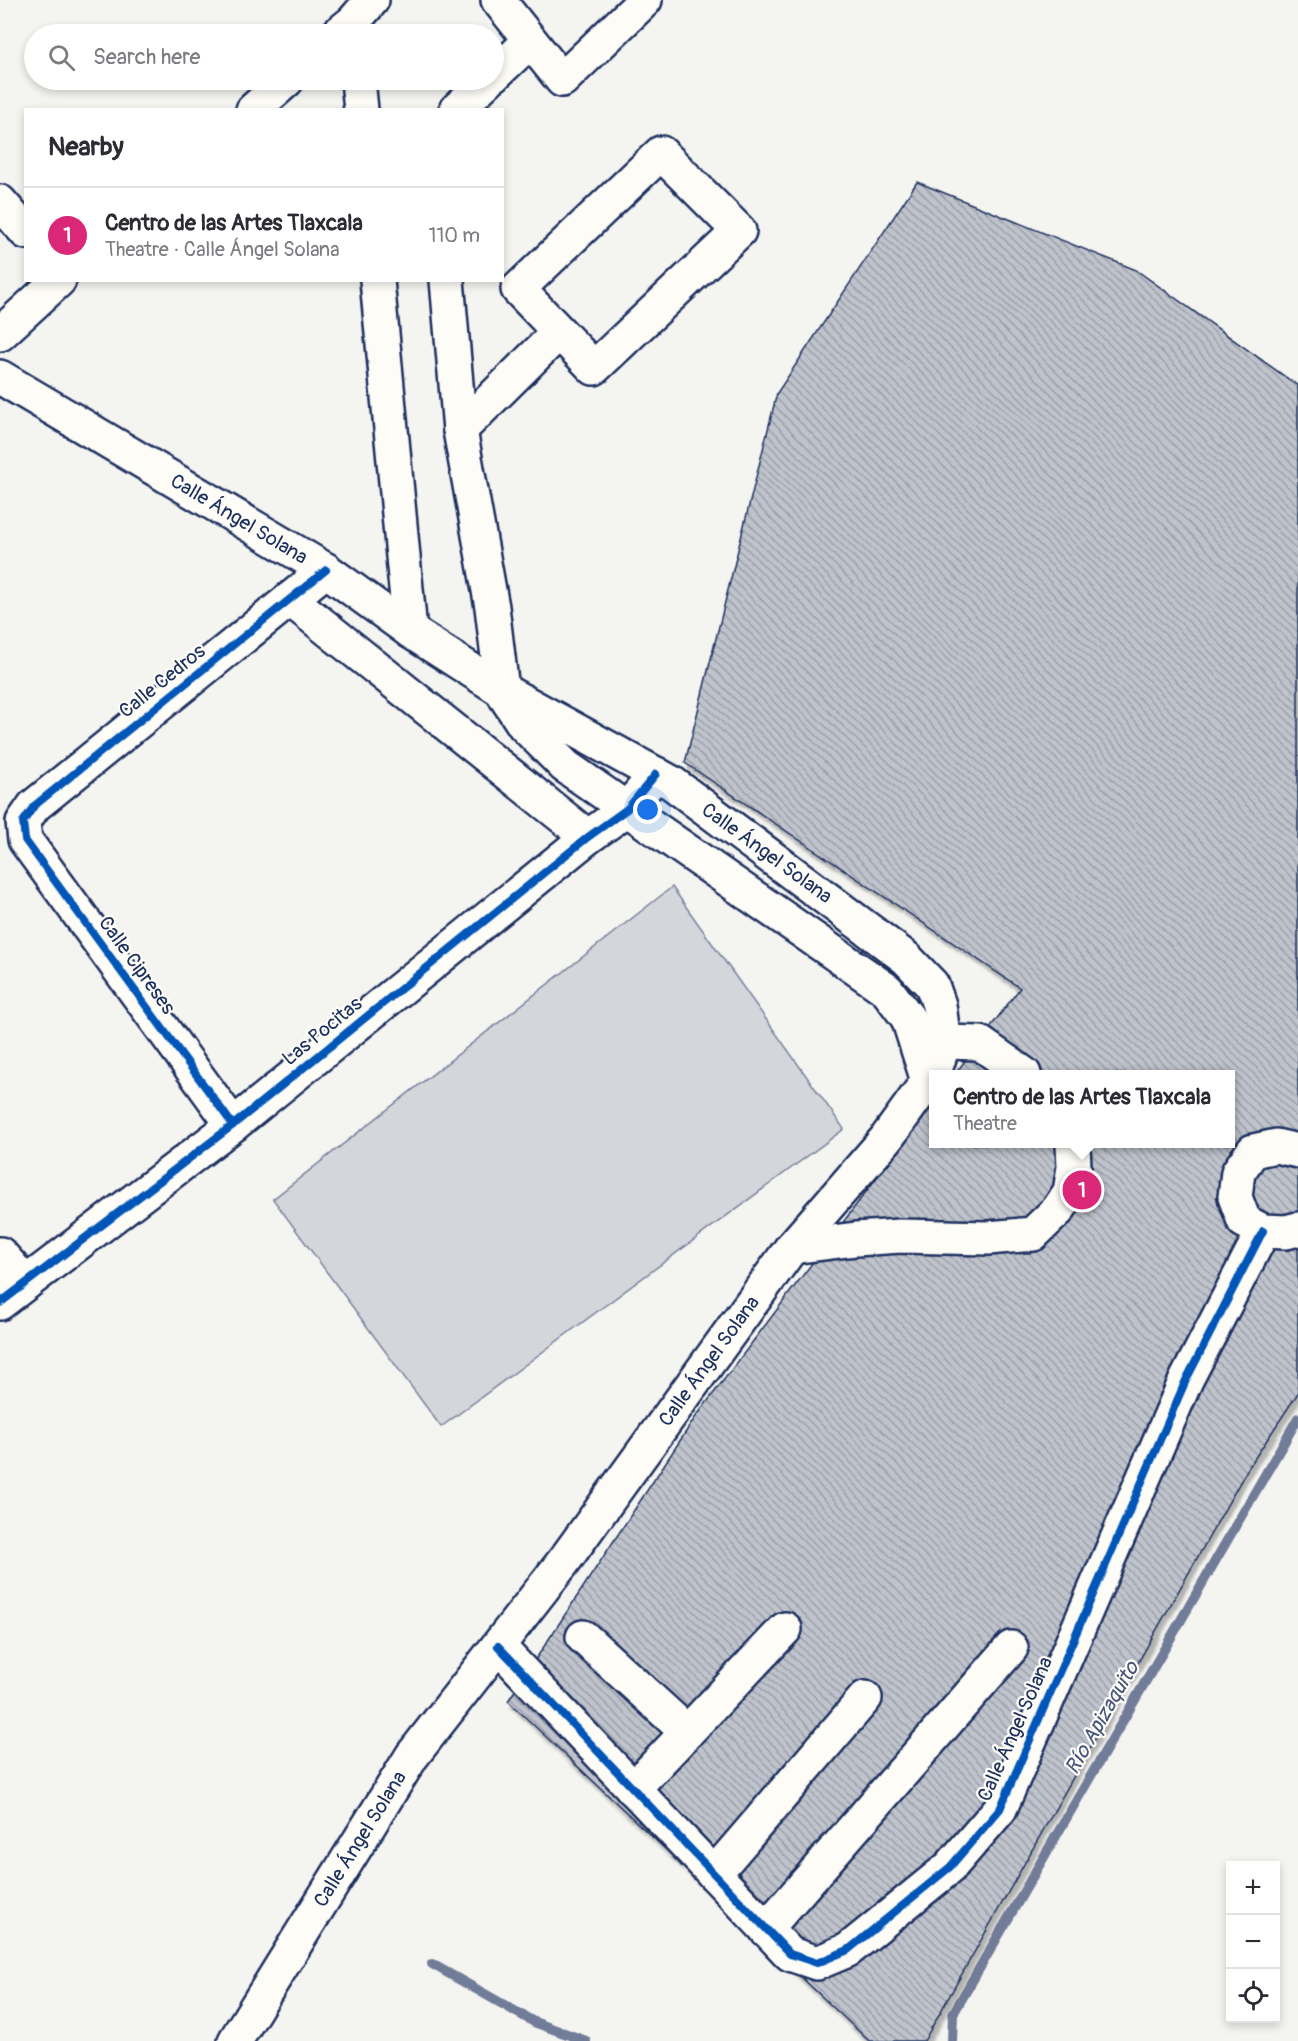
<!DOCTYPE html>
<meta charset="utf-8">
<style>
body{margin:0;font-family:Pangolin,sans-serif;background:#f7f7f7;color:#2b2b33}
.controls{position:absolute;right:18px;bottom:18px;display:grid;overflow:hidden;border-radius:0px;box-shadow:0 3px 9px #0003}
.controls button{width:54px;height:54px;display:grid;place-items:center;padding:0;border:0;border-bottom:2px solid #e1e1e2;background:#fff;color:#2b2b33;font:30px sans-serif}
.you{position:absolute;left:648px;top:810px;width:21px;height:21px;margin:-15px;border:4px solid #fff;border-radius:50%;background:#1a73e8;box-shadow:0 0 0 9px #1a73e833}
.badge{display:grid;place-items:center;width:39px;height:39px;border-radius:50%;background:#db2777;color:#fff;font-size:20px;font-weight:700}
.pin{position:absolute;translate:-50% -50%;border:3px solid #fff;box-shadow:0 2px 6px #0006}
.popup{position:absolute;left:929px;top:1070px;width:306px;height:78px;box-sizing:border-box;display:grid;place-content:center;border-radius:0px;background:#fff;filter:drop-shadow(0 2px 4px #0005);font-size:20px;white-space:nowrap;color:#7c7c81}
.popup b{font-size:22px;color:#2b2b33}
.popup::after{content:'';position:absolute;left:50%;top:100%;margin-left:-12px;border:12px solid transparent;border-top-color:#fff}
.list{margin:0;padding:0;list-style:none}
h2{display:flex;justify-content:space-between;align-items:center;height:78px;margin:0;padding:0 24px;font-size:26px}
h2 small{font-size:20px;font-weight:400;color:#7c7c81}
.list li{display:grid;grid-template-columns:39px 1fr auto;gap:18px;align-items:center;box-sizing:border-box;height:96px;padding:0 24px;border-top:2px solid #e1e1e2}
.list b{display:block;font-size:22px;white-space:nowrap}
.list p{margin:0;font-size:20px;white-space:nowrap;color:#7c7c81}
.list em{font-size:20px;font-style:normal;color:#7c7c81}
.icon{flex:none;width:33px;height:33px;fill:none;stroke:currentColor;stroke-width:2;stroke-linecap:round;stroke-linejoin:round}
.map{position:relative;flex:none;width:1298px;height:2041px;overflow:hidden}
.search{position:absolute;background:#fff;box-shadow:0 3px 9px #0003;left:24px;top:24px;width:480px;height:66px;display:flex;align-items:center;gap:15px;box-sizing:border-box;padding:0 21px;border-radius:33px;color:#7c7c81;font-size:22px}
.panel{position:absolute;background:#fff;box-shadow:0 3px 9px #0003;left:24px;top:108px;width:480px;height:174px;border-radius:0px}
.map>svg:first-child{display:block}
.green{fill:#d4d6db;stroke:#78829c;stroke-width:1.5}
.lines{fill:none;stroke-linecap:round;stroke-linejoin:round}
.stream{stroke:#717c98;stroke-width:10}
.building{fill:url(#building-back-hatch);stroke:#1b2f5e;stroke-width:1.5;filter:url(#shadow)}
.minor-casing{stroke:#1b2f5e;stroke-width:38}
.major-casing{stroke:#1b2f5e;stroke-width:38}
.minor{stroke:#fdfcf7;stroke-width:33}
.major{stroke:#fdfcf7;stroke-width:33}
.cycleway-casing{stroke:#fdfcf7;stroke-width:11}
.cycleway{stroke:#0057b8;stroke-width:8}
.labels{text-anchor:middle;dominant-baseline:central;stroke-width:4.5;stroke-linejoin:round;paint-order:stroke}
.street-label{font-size:20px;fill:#1b2f5e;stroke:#fdfcf7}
.water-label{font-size:21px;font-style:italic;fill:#46567b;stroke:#fdfcf7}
</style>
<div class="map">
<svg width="1298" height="2041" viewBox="0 0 1298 2041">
<defs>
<pattern id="building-back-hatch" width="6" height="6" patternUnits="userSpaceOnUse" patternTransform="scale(1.5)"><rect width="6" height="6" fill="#bfc3cc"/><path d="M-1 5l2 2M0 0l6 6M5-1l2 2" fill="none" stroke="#9a9fa9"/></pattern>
<filter id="shadow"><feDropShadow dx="3.5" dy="6" stdDeviation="1.5" flood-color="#0004"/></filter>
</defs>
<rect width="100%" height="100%" fill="#f4f4f1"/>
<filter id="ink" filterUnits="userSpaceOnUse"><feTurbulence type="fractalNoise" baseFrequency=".0167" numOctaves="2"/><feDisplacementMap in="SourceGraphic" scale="12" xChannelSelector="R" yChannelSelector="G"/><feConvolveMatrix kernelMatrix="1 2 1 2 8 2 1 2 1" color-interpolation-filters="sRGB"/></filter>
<g filter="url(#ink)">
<!-- green -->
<polygon class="green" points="672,887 844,1129 441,1427 273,1199"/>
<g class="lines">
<!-- stream -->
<g class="stream">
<polyline points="432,1964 534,2022 586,2041"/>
<polyline points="952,2041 953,2014 1298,1418"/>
</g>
</g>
<!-- building -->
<polygon class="building" points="917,182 1136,270 1298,386 1298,1393 1247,1470 924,2041 869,2041 508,1701 695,1418 934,1102 934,1144 1230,1144 1230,1074 955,1074 1020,988 685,763 777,393"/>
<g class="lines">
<defs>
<g id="minor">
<polyline points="498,0 562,80 645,0"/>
<polyline points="494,75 530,41"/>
<polyline points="358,80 361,110"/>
<polyline points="456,110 488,80"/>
<polygon points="661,153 739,231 594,368 518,289"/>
<polyline points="0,202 26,232"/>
<polyline points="377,280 410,631"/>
<polyline points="447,280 460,430 492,607 502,690"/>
<polyline points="460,430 558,333"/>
<polyline points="290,599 588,837"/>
<polyline points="917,1044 944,1042 980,1043 1024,1074"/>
<polyline points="233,1125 25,840 23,822 34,806 326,570"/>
<polyline points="1298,1151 1276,1146 1253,1151 1238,1172 1235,1197 1244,1221 1263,1231 1286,1232 1298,1229"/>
<polyline points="792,1247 856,1239 900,1236 988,1238 1033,1234 1058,1210 1070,1192 1074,1167 1073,1144"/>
<polyline points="0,1254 26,1283"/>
<polyline points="0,1303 233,1125 588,837 627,809 656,774"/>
<polyline points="583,1637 687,1732"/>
<polyline points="498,1646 790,1954 817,1963 848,1950 950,1867 1000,1809 1186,1380 1263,1231"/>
<polyline points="633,1789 785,1629"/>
<polyline points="714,1874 865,1698"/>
<polyline points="766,1929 1011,1648"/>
</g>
<g id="major">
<polyline points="338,34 353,22 372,0"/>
<polyline points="253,110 287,80"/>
<polyline points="0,334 59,280"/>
<polyline points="0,377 326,570 410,631 502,690 672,783 906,958 932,985 939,1005 944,1042 937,1064 928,1081 886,1139 792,1247 564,1561 412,1756 235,2041"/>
<polyline points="505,696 524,725 565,766 887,990 908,1018 928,1081"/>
</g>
</defs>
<!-- minor casing -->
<use href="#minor" class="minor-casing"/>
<!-- major casing -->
<use href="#major" class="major-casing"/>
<!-- minor -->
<use href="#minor" class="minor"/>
<!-- major -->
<use href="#major" class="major"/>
<defs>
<g id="cycleway">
<polyline points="233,1125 25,840 23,822 34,806 326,570"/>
<polyline points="0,1303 233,1125 588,837 627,809 656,774"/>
<polyline points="498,1646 790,1954 817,1963 848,1950 950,1867 1000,1809 1186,1380 1263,1231"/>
</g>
</defs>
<!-- cycleway casing -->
<use href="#cycleway" class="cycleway-casing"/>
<!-- cycleway -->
<use href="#cycleway" class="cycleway"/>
</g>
</g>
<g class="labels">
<!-- street labels -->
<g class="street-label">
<text transform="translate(239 519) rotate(31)">Calle Ángel Solana</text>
<text transform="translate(162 681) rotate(-39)">Calle Cedros</text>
<text transform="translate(767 853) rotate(36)">Calle Ángel Solana</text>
<text transform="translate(137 965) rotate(54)">Calle Cipreses</text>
<text transform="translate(322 1031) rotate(-39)">Las Pocitas</text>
<text transform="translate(709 1361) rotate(-54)">Calle Ángel Solana</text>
<text transform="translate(1015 1729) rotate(-66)">Calle Ángel Solana</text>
<text transform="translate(360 1839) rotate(-58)">Calle Ángel Solana</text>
</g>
<!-- water labels -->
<g class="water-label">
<text transform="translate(1102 1718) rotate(-60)">Río Apizaquito</text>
</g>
</g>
</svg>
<div class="controls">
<button>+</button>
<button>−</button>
<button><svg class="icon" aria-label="locate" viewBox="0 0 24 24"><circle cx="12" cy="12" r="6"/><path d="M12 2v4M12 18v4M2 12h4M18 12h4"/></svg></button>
</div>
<div class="you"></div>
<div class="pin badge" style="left:1082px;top:1190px">1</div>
<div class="popup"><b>Centro de las Artes Tlaxcala</b>Theatre</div>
<div class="search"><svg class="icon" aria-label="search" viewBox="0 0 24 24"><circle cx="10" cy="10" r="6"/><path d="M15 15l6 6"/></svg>Search here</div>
<section class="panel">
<h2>Nearby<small></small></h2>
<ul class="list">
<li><span class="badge">1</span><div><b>Centro de las Artes Tlaxcala</b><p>Theatre · Calle Ángel Solana</p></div><em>110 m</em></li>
</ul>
</section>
</div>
